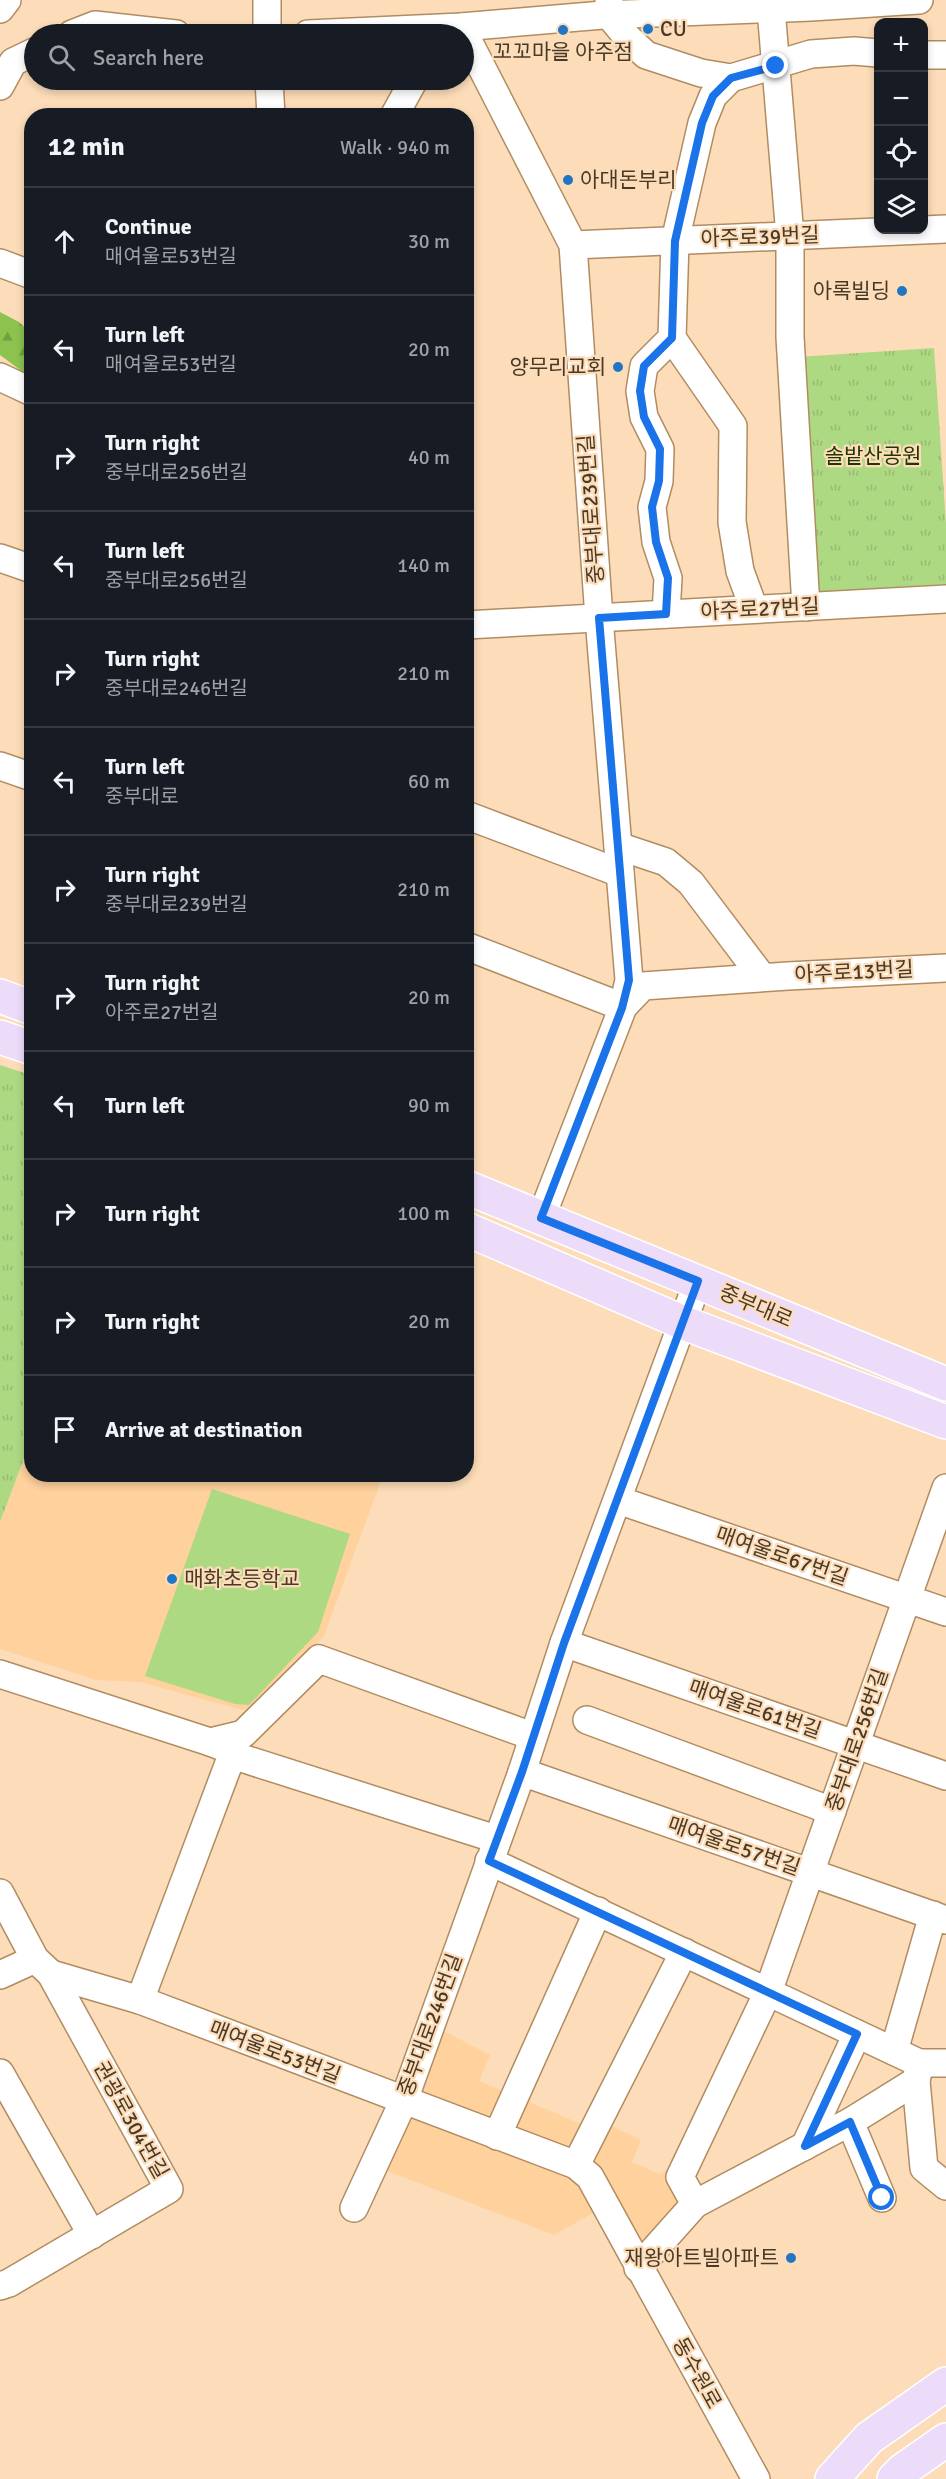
<!DOCTYPE html>
<meta charset="utf-8">
<style>
body{margin:0;font-family:Signika,"Noto Sans KR",sans-serif;background:#20242c;color:#f1f3f6}
.controls{position:absolute;right:18px;top:18px;display:grid;overflow:hidden;border-radius:12px;box-shadow:0 3px 9px #0003}
.controls button{width:54px;height:54px;display:grid;place-items:center;padding:0;border:0;border-bottom:2px solid #363941;background:#171b24;color:#f1f3f6;font:30px sans-serif}
.stop{position:absolute;width:18px;height:18px;margin:-14px;border:4px solid #1a73e8;border-radius:50%;background:#fff}
.stop.end{background:#1a73e8;border-color:#fff;box-shadow:0 2px 6px #0008}
.list{margin:0;padding:0;list-style:none}
h2{display:flex;justify-content:space-between;align-items:center;height:78px;margin:0;padding:0 24px;font-size:26px}
h2 small{font-size:20px;font-weight:400;color:#9ea1a6}
.list li{display:grid;grid-template-columns:39px 1fr auto;gap:18px;align-items:center;box-sizing:border-box;height:108px;padding:0 24px;border-top:2px solid #363941}
.list b{display:block;font-size:22px;white-space:nowrap}
.list p{margin:0;font-size:20px;white-space:nowrap;color:#9ea1a6}
.list em{font-size:20px;font-style:normal;color:#9ea1a6}
.icon{flex:none;width:33px;height:33px;fill:none;stroke:currentColor;stroke-width:2;stroke-linecap:round;stroke-linejoin:round}
.map{position:relative;flex:none;width:946px;height:2479px;overflow:hidden}
.search{position:absolute;background:#171b24;box-shadow:0 3px 9px #0003;left:24px;top:24px;width:450px;height:66px;display:flex;align-items:center;gap:15px;box-sizing:border-box;padding:0 21px;border-radius:33px;color:#9ea1a6;font-size:22px}
.panel{position:absolute;background:#171b24;box-shadow:0 3px 9px #0003;left:24px;top:108px;width:450px;height:1374px;border-radius:24px}
.map>svg:first-child{display:block}
.built{fill:#fed19d}
.grass{fill:#aed983}
.forest{fill:url(#forest-firs)}
.park{fill:url(#park-tufts)}
.lines{fill:none;stroke-linecap:round;stroke-linejoin:round}
.minor-casing{stroke:#b18c61;stroke-width:30}
.major-casing{stroke:#fff;stroke-width:36}
.minor{stroke:#fff;stroke-width:27}
.major{stroke:#eddbfa;stroke-width:33}
.route{stroke:#1a73e8;stroke-width:8}
.poi-dot{fill:#2076c4;stroke:#fdddb9;stroke-width:2}
.labels{text-anchor:middle;dominant-baseline:central;stroke-width:4.5;stroke-linejoin:round;paint-order:stroke}
.poi-label{font-size:21px;fill:#493a27;stroke:#fdddb9;text-anchor:start}
.street-label{font-size:21px;fill:#493a27;stroke:#fdddb9}
.park-label{font-size:21px;fill:#213606;stroke:#fdddb9}
</style>
<div class="map">
<svg width="946" height="2479" viewBox="0 0 946 2479">
<defs>
<pattern id="forest-firs" width="22" height="20" patternUnits="userSpaceOnUse" patternTransform="scale(1.5)"><rect width="22" height="20" fill="#8cc34e"/><path d="M5 1l3.5 6h-7zM16 11l3.5 6h-7z" fill="#749f41"/></pattern>
<pattern id="park-tufts" width="24" height="20" patternUnits="userSpaceOnUse" patternTransform="scale(1.5)"><rect width="24" height="20" fill="#aed983"/><path d="M3 7l-1-3M5 7V3M7 7l1-3M15 17l-1-3M17 17v-4M19 17l1-3" fill="none" stroke="#97bb71"/></pattern>
</defs>
<rect width="100%" height="100%" fill="#fdddb9"/>
<!-- built -->
<g class="built">
<polygon points="31,1440 32,1474 383,1475 324,1636 268,1699 243,1710 140,1682 96,1680 0,1649 0,1522"/>
<polygon points="436,2027 490,2055 479,2081 600,2132 605,2123 641,2140 632,2162 660,2174 668,2169 696,2216 632,2280 595,2212 554,2235 387,2171 418,2095"/>
</g>
<!-- grass -->
<polygon class="grass" points="212,1489 350,1534 318,1632 249,1705 235,1704 145,1676"/>
<!-- forest -->
<polygon class="forest" points="0,312 19,322 31,333 31,378 0,355"/>
<!-- park -->
<g class="park">
<polygon points="934,348 946,524 946,584 814,592 798,357"/>
<polygon points="0,1065 31,1075 31,1440 0,1522"/>
</g>
<g class="lines">
<defs>
<g id="minor">
<polyline points="267,0 267,34"/>
<polyline points="609,1 609,15 627,37 646,55 701,73 731,78 811,54 854,51 878,53"/>
<polyline points="0,9 7,0"/>
<polyline points="771,9 790,236 790,337 806,607"/>
<polyline points="461,27 573,245 599,618 629,980 623,1007 541,1218"/>
<polyline points="72,34 95,25 176,34"/>
<polyline points="308,34 461,27 603,15 811,7 919,0"/>
<polyline points="924,55 946,55"/>
<polyline points="269,80 271,116"/>
<polyline points="0,86 13,62 34,52"/>
<polyline points="394,116 414,80"/>
<polyline points="573,245 946,229"/>
<polyline points="0,263 32,275"/>
<polyline points="672,338 733,426 732,522 740,571 754,609"/>
<polyline points="0,377 32,392"/>
<polyline points="0,558 32,569"/>
<polyline points="666,614 668,578 656,542 652,507 659,481 660,449 644,417 640,391 644,366 672,338 675,241 702,123 713,96 731,78"/>
<polyline points="466,625 946,599"/>
<polyline points="0,766 32,777"/>
<polyline points="466,815 620,873"/>
<polyline points="618,846 666,862 691,883 762,977"/>
<polyline points="466,946 623,1007 643,986 788,976 946,968"/>
<polyline points="618,1500 946,1612"/>
<polyline points="564,1643 946,1776"/>
<polyline points="0,1674 210,1742 223,1747 232,1755 496,1839"/>
<polyline points="587,1720 832,1811"/>
<polyline points="210,1742 243,1734 319,1659 532,1736"/>
<polyline points="522,1772 946,1920"/>
<polyline points="489,1861 919,2063 946,2063"/>
<polyline points="0,1893 35,1959 51,1974 169,2189 9,2283 0,2286"/>
<polyline points="51,1974 140,2000 576,2165 590,2177 756,2479"/>
<polyline points="0,1975 35,1959"/>
<polyline points="140,2000 232,1755"/>
<polyline points="894,2051 933,1915"/>
<polyline points="919,2067 916,2081 924,2168 946,2186"/>
<polyline points="0,2073 92,2235"/>
<polyline points="850,2122 882,2198"/>
<polyline points="497,2136 598,1911"/>
<polyline points="805,2146 857,2034"/>
<polyline points="576,2165 684,1952"/>
<polyline points="695,2204 680,2177 768,1992 946,1488"/>
<polyline points="354,2208 404,2100 522,1772 564,1643 698,1281"/>
<polyline points="638,2268 695,2204 850,2122 916,2081"/>
</g>
<g id="major">
<polyline points="0,996 32,1008"/>
<polyline points="0,1037 32,1048"/>
<polyline points="466,1187 946,1384"/>
<polyline points="466,1229 684,1323 946,1422"/>
<polyline points="832,2479 869,2438 946,2384"/>
<polyline points="894,2479 903,2470 946,2440"/>
</g>
</defs>
<!-- minor casing -->
<use href="#minor" class="minor-casing"/>
<!-- major casing -->
<use href="#major" class="major-casing"/>
<!-- minor -->
<use href="#minor" class="minor"/>
<!-- major -->
<use href="#major" class="major"/>
</g>
<g class="lines">
<!-- route -->
<polyline class="route" points="776,66 731,78 713,96 702,123 675,241 672,338 644,366 640,391 644,417 660,449 659,481 652,507 656,542 668,578 666,614 599,618 629,980 622,1008 541,1218 698,1281 564,1643 522,1772 489,1861 857,2034 805,2146 850,2122 882,2198"/>
</g>
<!-- markers -->
<g class="poi-dot">
<circle cx="648" cy="29" r="6"/>
<circle cx="563" cy="30" r="6"/>
<circle cx="568" cy="180" r="6"/>
<circle cx="902" cy="291" r="6"/>
<circle cx="618" cy="367" r="6"/>
<circle cx="172" cy="1579" r="6"/>
<circle cx="791" cy="2258" r="6"/>
</g>
<g class="labels">
<!-- poi labels -->
<g class="poi-label">
<text x="660" y="29">CU</text>
<text x="563" y="52" text-anchor="middle">꼬꼬마을 아주점</text>
<text x="580" y="180">아대돈부리</text>
<text x="890" y="291" text-anchor="end">아록빌딩</text>
<text x="606" y="367" text-anchor="end">양무리교회</text>
<text x="184" y="1579">매화초등학교</text>
<text x="779" y="2258" text-anchor="end">재왕아트빌아파트</text>
</g>
<!-- street labels -->
<g class="street-label">
<text transform="translate(760 237) rotate(-2)">아주로39번길</text>
<text transform="translate(591 509) rotate(-94)">중부대로239번길</text>
<text transform="translate(760 609) rotate(-3)">아주로27번길</text>
<text transform="translate(854 972) rotate(-3)">아주로13번길</text>
<text transform="translate(756 1306) rotate(23)">중부대로</text>
<text transform="translate(782 1556) rotate(19)">매여울로67번길</text>
<text transform="translate(755 1709) rotate(19)">매여울로61번길</text>
<text transform="translate(857 1740) rotate(-71)">중부대로256번길</text>
<text transform="translate(734 1846) rotate(19)">매여울로57번길</text>
<text transform="translate(430 2025) rotate(-70)">중부대로246번길</text>
<text transform="translate(275 2052) rotate(21)">매여울로53번길</text>
<text transform="translate(131 2120) rotate(61)">권광로304번길</text>
<text transform="translate(697 2373) rotate(61)">동수원로</text>
</g>
<!-- park labels -->
<g class="park-label">
<text x="873" y="456">솔밭산공원</text>
</g>
</g>
</svg>
<div class="controls">
<button>+</button>
<button>−</button>
<button><svg class="icon" aria-label="locate" viewBox="0 0 24 24"><circle cx="12" cy="12" r="6"/><path d="M12 2v4M12 18v4M2 12h4M18 12h4"/></svg></button>
<button><svg class="icon" aria-label="layers" viewBox="0 0 24 24"><path d="M12 4l9 5-9 5-9-5zM3 14l9 5 9-5"/></svg></button>
</div>
<div class="stop" style="left:882px;top:2198px"></div>
<div class="stop end" style="left:776px;top:66px"></div>
<div class="search"><svg class="icon" aria-label="search" viewBox="0 0 24 24"><circle cx="10" cy="10" r="6"/><path d="M15 15l6 6"/></svg>Search here</div>
<section class="panel">
<h2>12 min<small>Walk · 940 m</small></h2>
<ul class="list">
<li><svg class="icon" aria-label="ahead" viewBox="0 0 24 24"><path d="M12 20V5M6 11l6-6 6 6"/></svg><div><b>Continue</b><p>매여울로53번길</p></div><em>30 m</em></li>
<li><svg class="icon" aria-label="left" viewBox="0 0 24 24"><path d="M17 20v-9H6M10 6l-5 5 5 5"/></svg><div><b>Turn left</b><p>매여울로53번길</p></div><em>20 m</em></li>
<li><svg class="icon" aria-label="right" viewBox="0 0 24 24"><path d="M7 20v-9h11M14 6l5 5-5 5"/></svg><div><b>Turn right</b><p>중부대로256번길</p></div><em>40 m</em></li>
<li><svg class="icon" aria-label="left" viewBox="0 0 24 24"><path d="M17 20v-9H6M10 6l-5 5 5 5"/></svg><div><b>Turn left</b><p>중부대로256번길</p></div><em>140 m</em></li>
<li><svg class="icon" aria-label="right" viewBox="0 0 24 24"><path d="M7 20v-9h11M14 6l5 5-5 5"/></svg><div><b>Turn right</b><p>중부대로246번길</p></div><em>210 m</em></li>
<li><svg class="icon" aria-label="left" viewBox="0 0 24 24"><path d="M17 20v-9H6M10 6l-5 5 5 5"/></svg><div><b>Turn left</b><p>중부대로</p></div><em>60 m</em></li>
<li><svg class="icon" aria-label="right" viewBox="0 0 24 24"><path d="M7 20v-9h11M14 6l5 5-5 5"/></svg><div><b>Turn right</b><p>중부대로239번길</p></div><em>210 m</em></li>
<li><svg class="icon" aria-label="right" viewBox="0 0 24 24"><path d="M7 20v-9h11M14 6l5 5-5 5"/></svg><div><b>Turn right</b><p>아주로27번길</p></div><em>20 m</em></li>
<li><svg class="icon" aria-label="left" viewBox="0 0 24 24"><path d="M17 20v-9H6M10 6l-5 5 5 5"/></svg><div><b>Turn left</b></div><em>90 m</em></li>
<li><svg class="icon" aria-label="right" viewBox="0 0 24 24"><path d="M7 20v-9h11M14 6l5 5-5 5"/></svg><div><b>Turn right</b></div><em>100 m</em></li>
<li><svg class="icon" aria-label="right" viewBox="0 0 24 24"><path d="M7 20v-9h11M14 6l5 5-5 5"/></svg><div><b>Turn right</b></div><em>20 m</em></li>
<li><svg class="icon" aria-label="arrive" viewBox="0 0 24 24"><path d="M6 21V4h12l-3 4 3 4H6"/></svg><div><b>Arrive at destination</b></div></li>
</ul>
</section>
</div>
